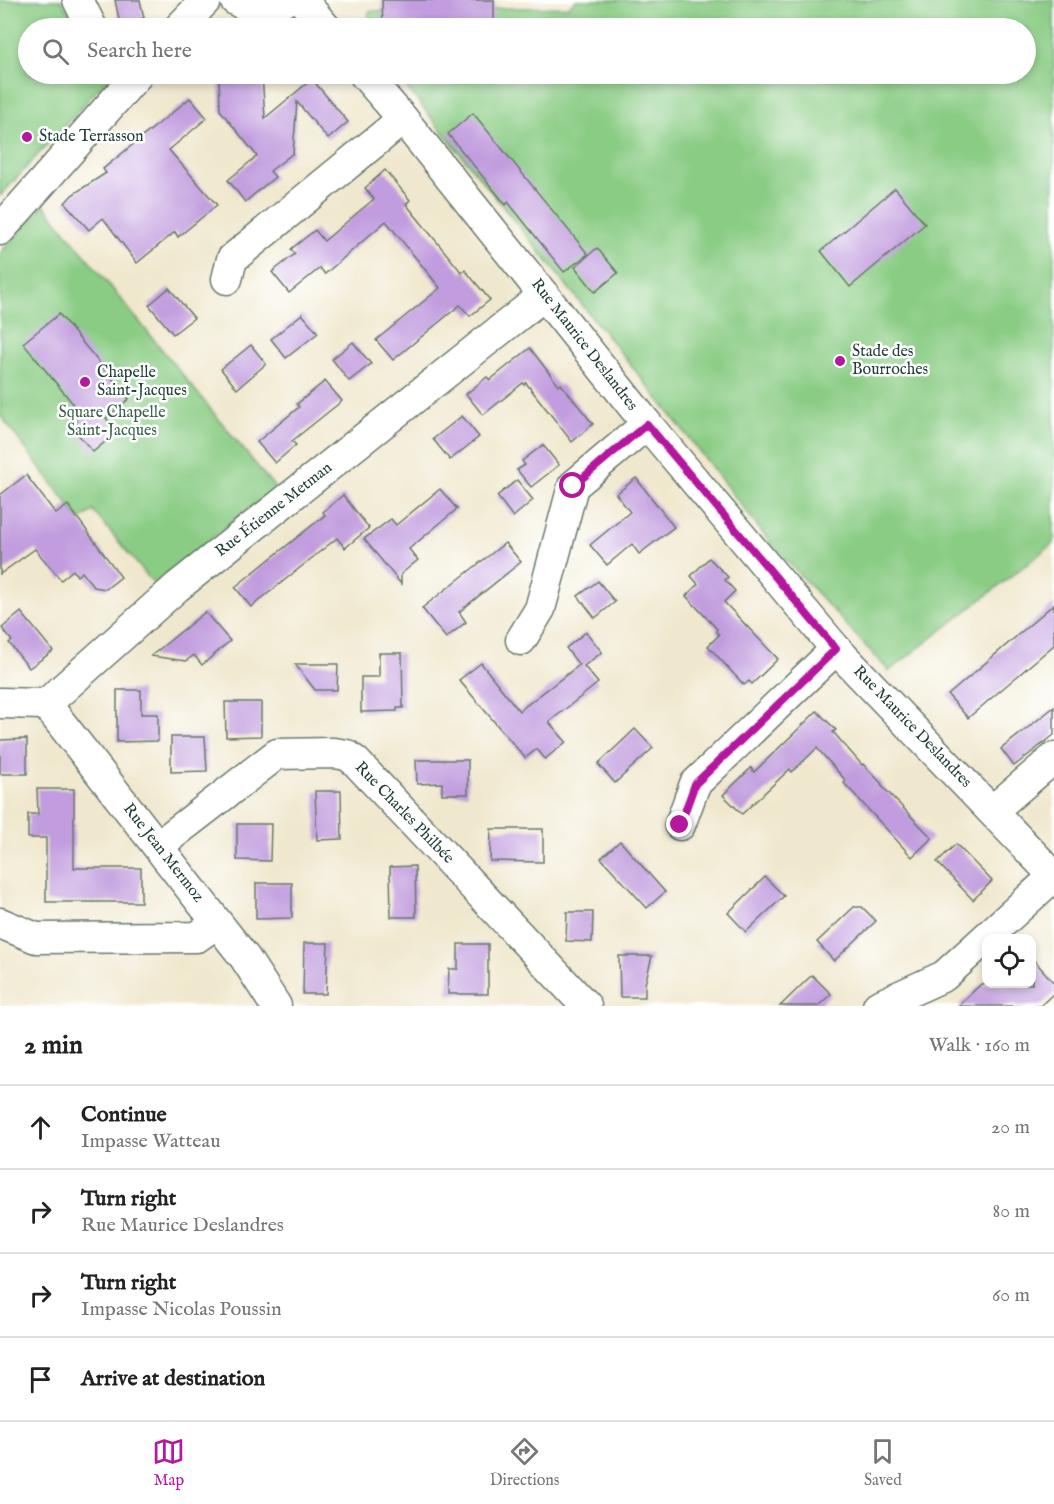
<!DOCTYPE html>
<meta charset="utf-8">
<style>
body{margin:0;font-family:"IM FELL English",serif;background:#f2f2f2;color:#222}
.controls{position:absolute;right:18px;bottom:18px;display:grid;overflow:hidden;border-radius:12px;box-shadow:0 3px 9px #0003}
.controls button{width:54px;height:54px;display:grid;place-items:center;padding:0;border:0;border-bottom:2px solid #e0e0e0;background:#fff;color:#222;font:30px sans-serif}
.stop{position:absolute;width:18px;height:18px;margin:-14px;border:4px solid #b5179e;border-radius:50%;background:#fff}
.stop.end{background:#b5179e;border-color:#fff;box-shadow:0 2px 6px #0008}
.list{margin:0;padding:0;list-style:none}
h2{display:flex;justify-content:space-between;align-items:center;height:78px;margin:0;padding:0 24px;font-size:26px}
h2 small{font-size:20px;font-weight:400;color:#767676}
.list li{display:grid;grid-template-columns:39px 1fr auto;gap:18px;align-items:center;box-sizing:border-box;height:84px;padding:0 24px;border-top:2px solid #e0e0e0}
.list b{display:block;font-size:22px;white-space:nowrap}
.list p{margin:0;font-size:20px;white-space:nowrap;color:#767676}
.list em{font-size:20px;font-style:normal;color:#767676}
.icon{flex:none;width:33px;height:33px;fill:none;stroke:currentColor;stroke-width:2;stroke-linecap:round;stroke-linejoin:round}
.map{position:relative;flex:none;width:1054px;height:1006px;overflow:hidden}
.search{position:absolute;background:#fff;box-shadow:0 3px 9px #0003;left:18px;right:18px;top:18px;height:66px;display:flex;align-items:center;gap:15px;box-sizing:border-box;padding:0 21px;border-radius:33px;color:#767676;font-size:22px}
.sheet{height:414px;background:#fff}
nav{display:flex;justify-content:space-around;align-items:center;box-sizing:border-box;height:84px;border-top:2px solid #e0e0e0;background:#fff;font-size:16px;color:#767676}
nav a{display:grid;justify-items:center;gap:3px}
nav .on{color:#b5179e}
.map>svg:first-child{display:block}
.green{fill:#8acc84;stroke:#54845c;stroke-width:1.5}
.building{fill:#c19cde}
.lines{fill:none;stroke-linecap:round;stroke-linejoin:round}
.minor-casing{stroke:#68796a;stroke-width:33}
.minor{stroke:#fff;stroke-width:30}
.route{stroke:#b5179e;stroke-width:8}
.poi-dot{fill:#b5179e;stroke:#fff;stroke-width:2}
.labels{text-anchor:middle;dominant-baseline:central;stroke-width:5;stroke-linejoin:round;paint-order:stroke}
.poi-label{font-size:16px;fill:#1f3d34;stroke:#fff;text-anchor:start}
.street-label{font-size:16px;fill:#1f3d34;stroke:#fff}
.park-label{font-size:16px;fill:#3a6148;stroke:#fff}
</style>
<div class="map">
<svg width="1054" height="1006" viewBox="0 0 1054 1006">
<rect width="100%" height="100%" fill="#fff"/>
<filter id="ink" filterUnits="userSpaceOnUse"><feTurbulence type="fractalNoise" baseFrequency=".0167" numOctaves="2"/><feDisplacementMap in="SourceGraphic" scale="12" xChannelSelector="R" yChannelSelector="G"/><feConvolveMatrix kernelMatrix="1 2 1 2 8 2 1 2 1" color-interpolation-filters="sRGB"/></filter>
<filter id="wash" filterUnits="userSpaceOnUse"><feTurbulence type="fractalNoise" baseFrequency=".008" numOctaves="4" result="noise"/><feDisplacementMap in="SourceGraphic" scale="24" xChannelSelector="R" yChannelSelector="G"/><feGaussianBlur stdDeviation="1.35" result="paint"/><feColorMatrix in="noise" values="0 0 0 0 0 0 0 0 0 0 0 0 0 0 0 0 0 1.4 0 .05"/><feComposite in="paint" operator="in"/></filter>
<g filter="url(#wash)">
<rect width="100%" height="100%" fill="#f0e8ce"/>
<!-- green -->
<g class="green">
<polygon points="0,0 61,0 78,28 28,28 28,74 105,74 108,78 0,196"/>
<polygon points="576,0 1054,0 1054,543 889,671 773,546 671,415 396,74 1026,74 1026,28 369,28 369,11 568,7"/>
<polygon points="44,205 275,488 154,584 93,511 80,520 0,415 0,253"/>
</g>
<g id="blocks">
<!-- building -->
<g class="building">
<polygon points="115,0 140,0 144,18 120,24"/>
<polygon points="382,0 494,0 494,22 490,22 487,28 383,28"/>
<polygon points="219,74 262,74 265,118 312,79 348,122 328,139 297,102 293,153 270,171 275,177 245,202 228,180 257,156 220,110"/>
<polygon points="190,98 207,118 169,150 217,205 178,237 175,232 137,263 103,218 89,230 65,203 72,195 106,173 103,169"/>
<polygon points="473,113 588,254 564,272 508,202 506,205 448,134"/>
<polygon points="385,170 410,200 406,204 462,273 465,270 490,300 470,316 460,305 393,360 376,340 440,288 386,221 325,274 320,268 289,293 272,272 295,254 291,249 315,230 324,241 374,199 365,188"/>
<polygon points="895,188 925,224 850,287 821,251"/>
<polygon points="597,248 618,273 595,292 575,267"/>
<polygon points="169,288 194,318 173,334 149,305"/>
<polygon points="59,314 129,399 106,418 117,432 93,452 71,426 77,421 73,417 79,411 23,343"/>
<polygon points="302,314 318,333 286,358 271,339"/>
<polygon points="353,342 371,364 349,381 332,359"/>
<polygon points="251,345 266,364 237,389 221,369"/>
<polygon points="530,348 559,386 561,384 593,424 572,442 526,383 524,385 523,383 483,415 466,394 487,377 490,380"/>
<polygon points="325,381 342,401 292,441 296,445 275,463 257,442 299,407 297,404"/>
<polygon points="462,416 479,437 450,460 433,439"/>
<polygon points="543,445 559,465 531,487 517,470 525,465 522,461"/>
<polygon points="26,475 56,514 68,505 121,577 106,589 94,587 82,572 77,576 73,570 61,580 35,549 0,574 0,495"/>
<polygon points="636,478 674,527 639,554 632,544 607,565 590,545 630,512 616,494"/>
<polygon points="517,480 533,500 513,517 497,496"/>
<polygon points="440,489 457,509 409,549 418,560 401,574 401,584 364,539 391,519 396,525"/>
<polygon points="343,495 369,528 345,548 337,538 251,607 235,587 325,515 323,512"/>
<polygon points="505,543 521,562 459,612 466,622 446,638 422,608"/>
<polygon points="709,558 728,577 725,580 735,591 724,602 778,659 752,684 749,681 744,685 708,646 719,635 716,631 717,629 686,596 698,584 691,576"/>
<polygon points="598,581 615,602 595,618 578,596"/>
<polygon points="1054,604 1054,645 968,718 948,695"/>
<polygon points="21,612 53,651 29,668 9,643 12,641 2,628"/>
<polygon points="205,612 230,641 202,665 194,655 186,661 151,656"/>
<polygon points="586,632 602,652 584,666 598,683 549,722 566,742 545,759 537,749 525,758 459,680 481,663 519,711 579,665 566,648"/>
<polygon points="379,653 402,653 403,708 397,708 397,711 361,712 361,677 379,677"/>
<polygon points="295,664 338,664 337,690 315,690"/>
<polygon points="117,690 141,690 141,714 158,714 158,741 117,742"/>
<polygon points="225,702 261,702 261,736 226,737"/>
<polygon points="1054,707 1054,735 1014,766 1001,749"/>
<polygon points="817,711 836,730 833,732 862,765 863,764 882,784 881,785 932,838 912,857 844,783 846,781 817,748 792,772 790,769 742,814 723,795 751,768 754,772"/>
<polygon points="635,729 653,748 615,783 598,764"/>
<polygon points="171,737 205,737 207,771 171,772"/>
<polygon points="27,739 27,774 0,774 0,740"/>
<polygon points="416,760 468,760 468,794 442,794 442,783 417,784"/>
<polygon points="37,789 74,789 74,868 141,868 141,902 46,902 46,838 28,838 28,814 38,814"/>
<polygon points="315,791 341,791 342,839 317,840"/>
<polygon points="237,824 271,824 270,861 237,860"/>
<polygon points="491,829 543,829 543,862 490,861"/>
<polygon points="620,841 665,892 647,908 601,858"/>
<polygon points="956,844 992,881 973,900 937,862"/>
<polygon points="415,866 416,917 391,917 390,867"/>
<polygon points="765,877 784,896 746,932 728,913"/>
<polygon points="256,883 292,883 292,918 256,919"/>
<polygon points="854,907 862,907 876,921 834,961 817,942"/>
<polygon points="567,912 593,912 592,942 566,941"/>
<polygon points="304,943 328,943 326,994 303,994"/>
<polygon points="458,944 488,944 488,994 448,994 449,969 458,969"/>
<polygon points="619,956 652,956 645,984 645,997 620,997"/>
<polygon points="1032,958 1054,983 1054,993 1040,1006 958,1006 981,984 1032,984"/>
<polygon points="812,975 831,994 818,1006 780,1006"/>
</g>
</g>
</g>
<g filter="url(#ink)">
<use href="#blocks" fill-opacity="0" stroke="#68796a" stroke-width="1.5"/>
<g class="lines">
<defs>
<g id="minor">
<polyline points="78,0 92,28"/>
<path d="M235,0c16,10 35,9 51,0"/>
<polyline points="302,0 326,28"/>
<polyline points="179,28 206,0"/>
<polyline points="364,74 403,119 647,424 836,649 1054,876"/>
<polyline points="0,230 138,74"/>
<polyline points="227,279 232,259 403,119"/>
<polyline points="521,640 540,609 573,486 647,424"/>
<polyline points="0,703 46,704 177,587 544,295"/>
<polyline points="46,704 245,958 276,1006"/>
<polyline points="992,811 1054,758"/>
<polyline points="680,825 695,784 836,649"/>
<polyline points="158,846 277,754 334,753 347,755 356,762 586,1006"/>
<polyline points="0,923 36,938 197,937 217,923"/>
<polyline points="878,1006 944,976 1054,876"/>
</g>
</defs>
<!-- minor casing -->
<use href="#minor" class="minor-casing"/>
<!-- minor -->
<use href="#minor" class="minor"/>
</g>
</g>
<g class="lines" filter="url(#ink)">
<!-- route -->
<polyline class="route" points="573,486 647,424 836,649 695,784 680,825"/>
</g>
<!-- markers -->
<g class="poi-dot">
<circle cx="27" cy="137" r="6"/>
<circle cx="840" cy="361" r="6"/>
<circle cx="85" cy="382" r="6"/>
</g>
<g class="labels">
<!-- poi labels -->
<g class="poi-label">
<text x="39" y="137">Stade Terrasson</text>
<text x="852" y="352">Stade des<tspan x="852" dy="18">Bourroches</tspan></text>
<text x="97" y="373">Chapelle<tspan x="97" dy="18">Saint-Jacques</tspan></text>
</g>
<!-- street labels -->
<g class="street-label">
<text transform="translate(584 345) rotate(52)">Rue Maurice Deslandres</text>
<text transform="translate(274 510) rotate(-38)">Rue Étienne Metman</text>
<text transform="translate(912 727) rotate(46)">Rue Maurice Deslandres</text>
<text transform="translate(404 813) rotate(46)">Rue Charles Philbée</text>
<text transform="translate(163 853) rotate(52)">Rue Jean Mermoz</text>
</g>
<!-- park labels -->
<g class="park-label">
<text x="112" y="413">Square Chapelle<tspan x="112" dy="18">Saint-Jacques</tspan></text>
</g>
</g>
</svg>
<div class="controls">
<button><svg class="icon" aria-label="locate" viewBox="0 0 24 24"><circle cx="12" cy="12" r="6"/><path d="M12 2v4M12 18v4M2 12h4M18 12h4"/></svg></button>
</div>
<div class="stop" style="left:573px;top:486px"></div>
<div class="stop end" style="left:680px;top:825px"></div>
<div class="search"><svg class="icon" aria-label="search" viewBox="0 0 24 24"><circle cx="10" cy="10" r="6"/><path d="M15 15l6 6"/></svg>Search here</div>
</div>
<section class="sheet">
<h2>2 min<small>Walk · 160 m</small></h2>
<ul class="list">
<li><svg class="icon" aria-label="ahead" viewBox="0 0 24 24"><path d="M12 20V5M6 11l6-6 6 6"/></svg><div><b>Continue</b><p>Impasse Watteau</p></div><em>20 m</em></li>
<li><svg class="icon" aria-label="right" viewBox="0 0 24 24"><path d="M7 20v-9h11M14 6l5 5-5 5"/></svg><div><b>Turn right</b><p>Rue Maurice Deslandres</p></div><em>80 m</em></li>
<li><svg class="icon" aria-label="right" viewBox="0 0 24 24"><path d="M7 20v-9h11M14 6l5 5-5 5"/></svg><div><b>Turn right</b><p>Impasse Nicolas Poussin</p></div><em>60 m</em></li>
<li><svg class="icon" aria-label="arrive" viewBox="0 0 24 24"><path d="M6 21V4h12l-3 4 3 4H6"/></svg><div><b>Arrive at destination</b></div></li>
</ul>
</section>
<nav>
<a class="on"><svg class="icon" aria-label="map" viewBox="0 0 24 24"><path d="M3 6l6-2 6 2 6-2v14l-6 2-6-2-6 2zM9 4v14M15 6v14"/></svg>Map</a>
<a><svg class="icon" aria-label="directions" viewBox="0 0 24 24"><path d="M12 3l9 9-9 9-9-9zM9 14v-3h6M13 9l2 2-2 2"/></svg>Directions</a>
<a><svg class="icon" aria-label="saved" viewBox="0 0 24 24"><path d="M7 4h10v16l-5-4-5 4z"/></svg>Saved</a>
</nav>
